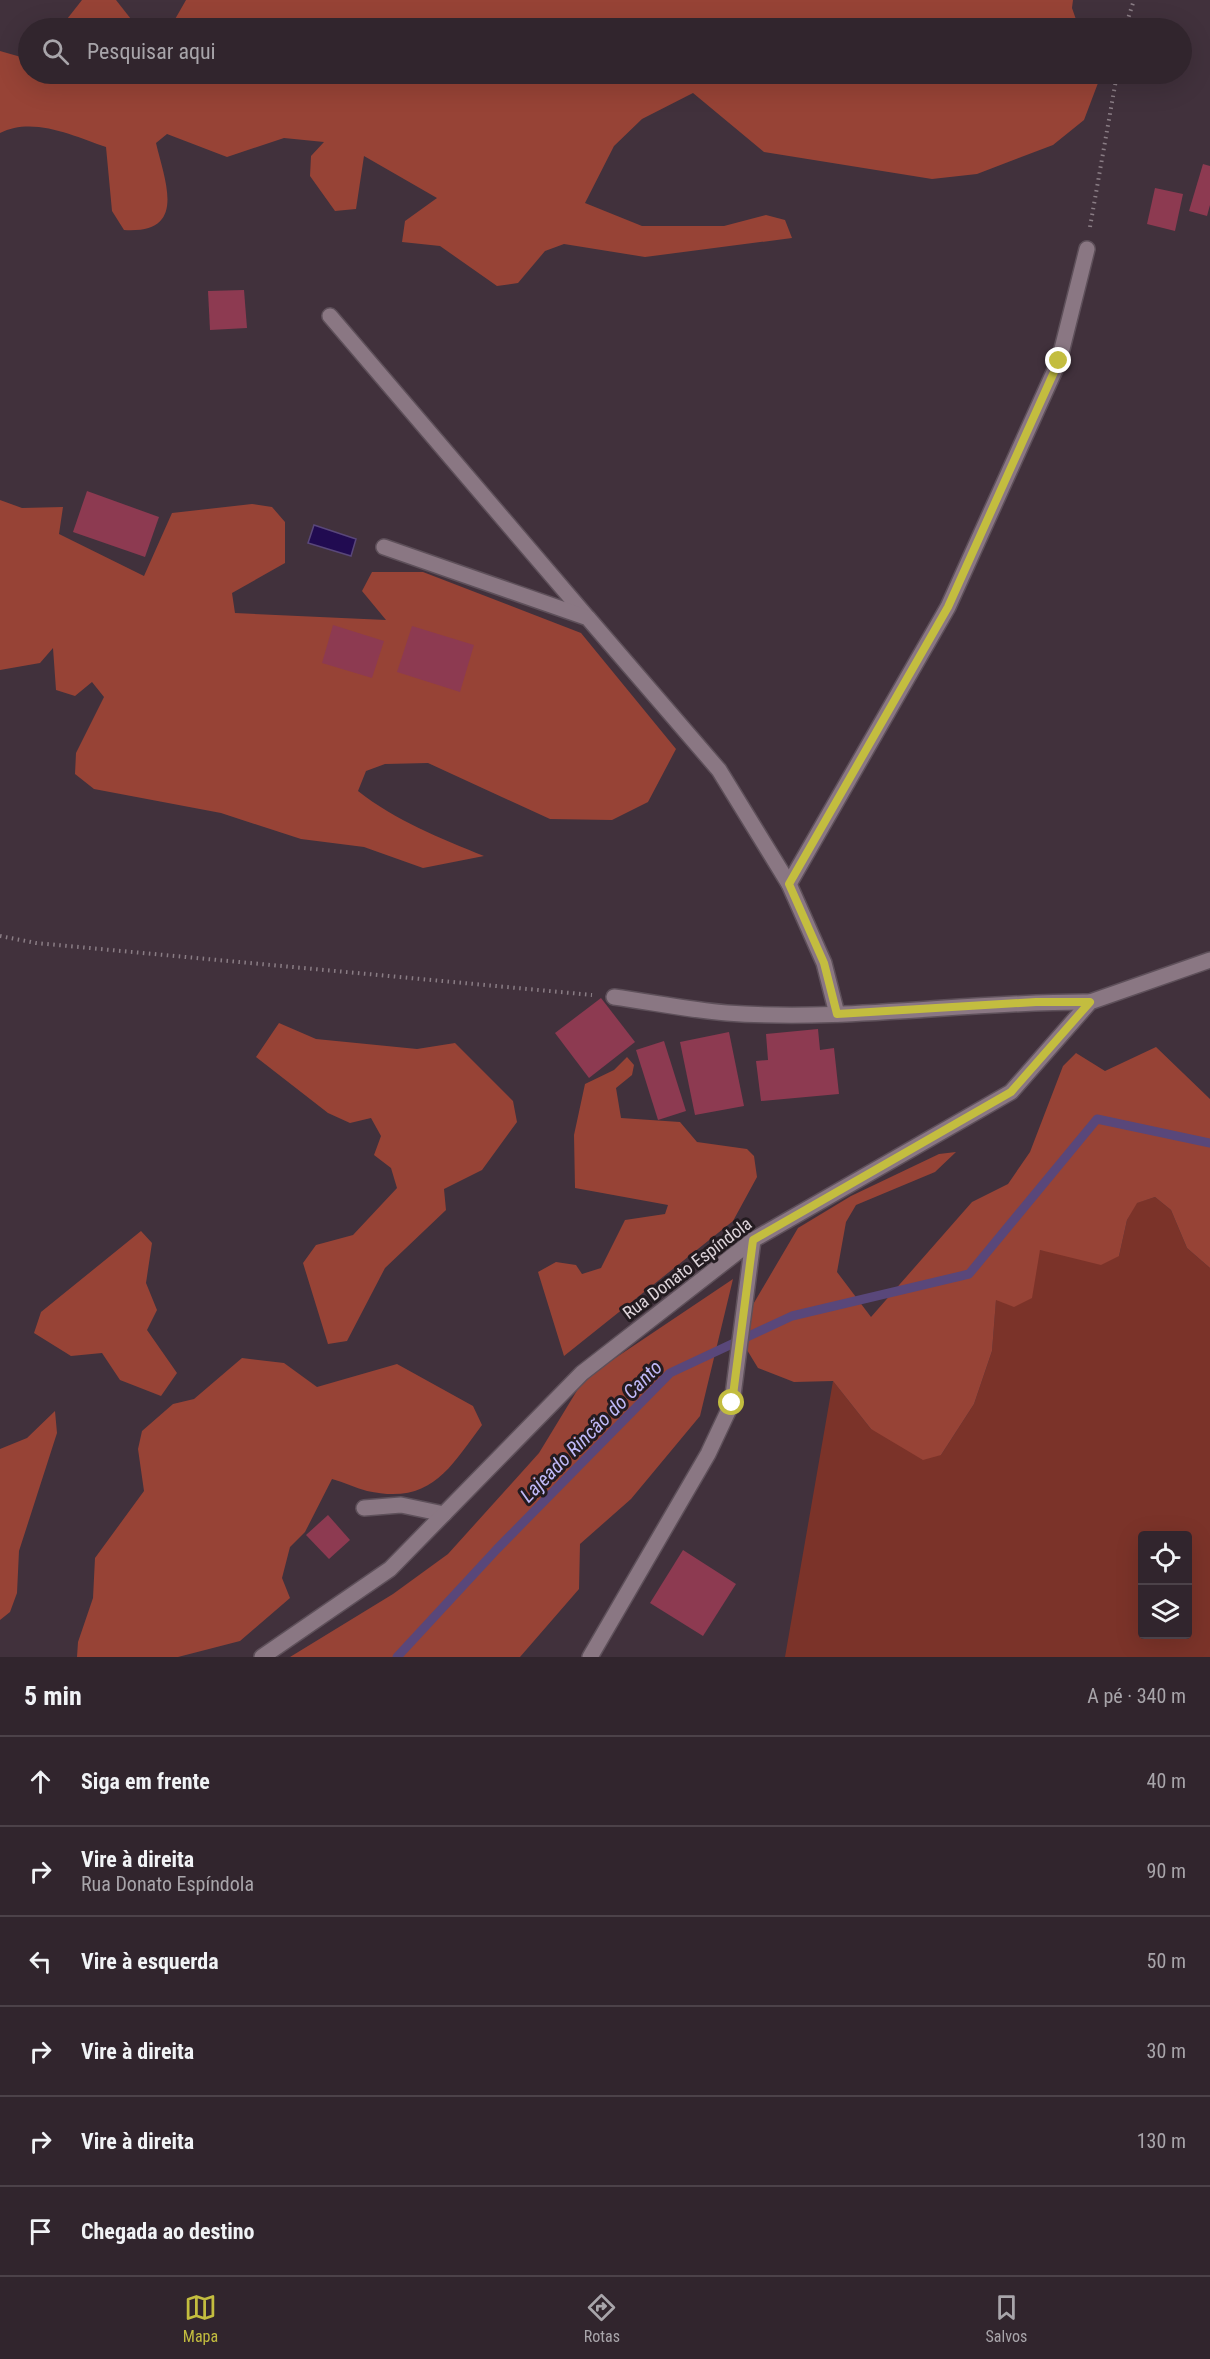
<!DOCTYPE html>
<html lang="pt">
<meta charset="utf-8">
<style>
body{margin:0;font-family:"Roboto Condensed",sans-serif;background:#392d35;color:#f1f3f6}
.controls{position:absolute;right:18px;bottom:18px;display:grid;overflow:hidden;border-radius:6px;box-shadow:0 6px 24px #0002}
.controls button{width:54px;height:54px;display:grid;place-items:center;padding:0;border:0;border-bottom:2px solid #4c4249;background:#31252d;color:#f1f3f6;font:30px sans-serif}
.stop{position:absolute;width:18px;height:18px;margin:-14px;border:4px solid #c3bd3f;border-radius:50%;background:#fff}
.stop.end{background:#c3bd3f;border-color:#fff;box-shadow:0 2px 6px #0008}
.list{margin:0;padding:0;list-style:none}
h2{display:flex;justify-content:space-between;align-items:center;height:78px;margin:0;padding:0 24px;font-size:26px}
h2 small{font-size:20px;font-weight:400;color:#a8a5aa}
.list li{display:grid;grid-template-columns:39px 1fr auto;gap:18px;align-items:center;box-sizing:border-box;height:90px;padding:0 24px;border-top:2px solid #4c4249}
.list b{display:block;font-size:22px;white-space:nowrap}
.list p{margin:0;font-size:20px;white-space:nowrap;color:#a8a5aa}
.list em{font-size:20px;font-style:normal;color:#a8a5aa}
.icon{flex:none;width:33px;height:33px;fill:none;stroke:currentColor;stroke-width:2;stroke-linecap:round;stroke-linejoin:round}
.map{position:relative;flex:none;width:1210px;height:1657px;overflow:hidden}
.search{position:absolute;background:#31252d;box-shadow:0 6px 24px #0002;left:18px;right:18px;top:18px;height:66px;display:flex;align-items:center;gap:15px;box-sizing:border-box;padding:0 21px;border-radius:33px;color:#a8a5aa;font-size:22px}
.sheet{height:618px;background:#31252d}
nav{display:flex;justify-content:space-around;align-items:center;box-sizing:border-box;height:84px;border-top:2px solid #4c4249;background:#31252d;font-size:16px;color:#a8a5aa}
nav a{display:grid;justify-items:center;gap:3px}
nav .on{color:#c3bd3f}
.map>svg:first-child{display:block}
.green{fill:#7b3329;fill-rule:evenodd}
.forest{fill:#974336}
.water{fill:#210b51;stroke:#59477a;stroke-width:1.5}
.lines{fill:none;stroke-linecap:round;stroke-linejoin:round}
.stream{stroke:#59477a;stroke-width:9}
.building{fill:#8d3a51}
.minor-casing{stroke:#5e505a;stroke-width:18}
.path{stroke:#8a7d85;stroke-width:4;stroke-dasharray:1.5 4.5;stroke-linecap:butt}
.minor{stroke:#8a7783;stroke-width:15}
.route{stroke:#c3bd3f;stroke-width:8}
.labels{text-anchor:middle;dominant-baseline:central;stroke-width:6;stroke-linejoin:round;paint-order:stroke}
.street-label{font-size:18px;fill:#ddd3d9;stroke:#231b20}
.water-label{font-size:20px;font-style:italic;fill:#c0b9f8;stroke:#231b20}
</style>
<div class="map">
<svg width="1210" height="1657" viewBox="0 0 1210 1657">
<rect width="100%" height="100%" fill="#41313c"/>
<!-- green -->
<path class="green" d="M1155,1197l16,13 16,38 23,20v389h-425l48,-276 38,48 70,26 33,-51 18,-53 4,-52 44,-49 79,6 8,-36 9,-17zM1142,1536h46v98h-46z"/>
<!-- forest -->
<g class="forest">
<polygon points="82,0 116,0 138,28 60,28"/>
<polygon points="186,0 1073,0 1072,8 1079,28 170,28"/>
<path d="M0,51l28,8v15h1067l3,9 -14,37 -31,25 -76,29 -45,5 -168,-27 -71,-59 -51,26 -28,27 -29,57 57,23h82l42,-11 19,5 7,18 -147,19 -81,-13 -19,7 -27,32 -21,3 -57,-40 -38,-4 3,-21 32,-23 -73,-42 -8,53 -21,2 -25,-35 1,-20 13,-14 -40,-4 -57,19 -60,-23 -11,9c9,39 32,91 -32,87l-12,-19 -6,-64c-32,-11 -73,-31 -106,-14z"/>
<path d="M0,500l22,8 41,-1 -4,27 85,42 28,-63 80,-9 20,3 13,15v41l-53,30 3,20 151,7 -24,-29 10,-19h51l158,61 95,116 -28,53 -36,18 -62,-1 -122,-56 -43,1 -19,7 -8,20c38,30 82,47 126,65l-61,12 -59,-21 -63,-8 -80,-26 -127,-24 -19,-15 1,-21 28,-56 -12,-15 -17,14 -19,-6 -3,-42 -13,15 -40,7z"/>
<polygon points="279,1023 316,1039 417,1049 455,1043 513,1101 517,1122 482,1170 444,1189 446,1210 385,1268 347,1341 328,1344 303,1263 316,1245 353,1235 397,1188 391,1168 374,1155 381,1136 371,1118 350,1123 328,1113 256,1057"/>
<polygon points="1156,1047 1210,1099 1210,1268 1187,1248 1171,1210 1155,1197 1137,1203 1127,1220 1119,1256 1101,1265 1040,1250 1032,1298 1014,1307 996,1300 992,1351 974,1404 941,1455 923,1460 871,1429 833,1381 794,1382 758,1368 747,1350 748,1313 798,1228 851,1196 939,1154 956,1152 935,1172 856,1205 846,1222 837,1272 871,1317 972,1202 1008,1184 1030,1152 1063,1066 1076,1053 1105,1071"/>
<polygon points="627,1057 634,1065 632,1075 616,1088 621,1118 680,1122 697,1142 747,1149 754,1156 757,1177 733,1221 564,1356 538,1272 556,1262 576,1265 582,1274 601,1268 625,1220 665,1214 668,1205 575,1188 574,1135 585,1084 614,1070"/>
<polygon points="141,1231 152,1243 146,1283 157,1310 147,1330 177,1373 161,1396 120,1380 102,1353 71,1356 34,1333 41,1312"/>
<polygon points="733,1279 700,1416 631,1499 580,1544 579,1589 520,1657 290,1657 393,1594 448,1554 539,1453 584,1379"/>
<path d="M242,1358l42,5 33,24 80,-23 76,42 9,19c-33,44 -51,80 -115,66 -12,-3 -23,-9 -35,-12l-27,53 -15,15 -8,31 8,20 -50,43 -62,16h-101l1,-15 15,-44 2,-40 49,-67 -6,-42 4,-18 31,-27 21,-5z"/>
<polygon points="55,1411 57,1433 19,1551 17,1593 10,1612 0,1620 0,1449 27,1438"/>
</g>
<!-- water -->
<polygon class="water" points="314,525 356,539 351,556 308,543"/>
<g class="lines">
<!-- stream -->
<polyline class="stream" points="397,1657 497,1549 670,1373 792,1316 969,1274 1097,1119 1210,1143"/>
</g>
<!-- building -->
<g class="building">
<polygon points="1203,164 1210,166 1210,205 1207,216 1189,211"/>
<polygon points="1155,188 1183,194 1175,231 1147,224"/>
<polygon points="244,290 247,328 210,330 208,291"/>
<polygon points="87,491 159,517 145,557 73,532"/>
<polygon points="333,625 384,641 372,678 322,663"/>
<polygon points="412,626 474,645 460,692 397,672"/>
<polygon points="601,998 635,1042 589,1078 555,1033"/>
<polygon points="818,1029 820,1050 834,1048 839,1094 761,1101 756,1061 768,1060 766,1034"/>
<polygon points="729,1032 744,1106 695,1115 680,1042"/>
<polygon points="664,1041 686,1111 658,1120 636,1050"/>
<polygon points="328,1515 350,1540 329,1559 306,1535"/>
<polygon points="683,1550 736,1584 703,1636 650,1603"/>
</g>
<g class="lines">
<defs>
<g id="minor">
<polyline points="330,316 588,618"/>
<polyline points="384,547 588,618 719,770 789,884 824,963 837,1014"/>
<polyline points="789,884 948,607 1059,361 1087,249"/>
<path d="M614,997c37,5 75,13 113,16 121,9 243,-12 363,-11"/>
<polyline points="364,1508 401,1505 444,1514"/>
<polyline points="262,1657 390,1569 582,1373 753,1240 1011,1092 1090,1002 1210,960"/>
<polyline points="590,1657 708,1454 732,1403 753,1240"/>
</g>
</defs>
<!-- minor casing -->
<use href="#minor" class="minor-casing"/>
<!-- path -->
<g class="path">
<polyline points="1125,28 1134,0"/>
<polyline points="1090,227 1117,74"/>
<polyline points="0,936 36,943 592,995"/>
</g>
<!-- minor -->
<use href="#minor" class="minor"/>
</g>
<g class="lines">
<!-- route -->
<polyline class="route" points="732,1403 753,1240 1011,1092 1090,1002 1036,1002 837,1014 824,963 789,884 948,607 1059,361"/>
</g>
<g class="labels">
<!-- street labels -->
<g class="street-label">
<text transform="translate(687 1268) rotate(-37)">Rua Donato Espíndola</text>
</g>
<!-- water labels -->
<g class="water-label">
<text transform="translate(591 1431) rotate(-45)">Lajeado Rincão do Canto</text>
</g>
</g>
</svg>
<div class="controls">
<button><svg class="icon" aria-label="locate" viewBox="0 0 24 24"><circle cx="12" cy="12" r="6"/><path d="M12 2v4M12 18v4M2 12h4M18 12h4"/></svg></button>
<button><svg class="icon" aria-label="layers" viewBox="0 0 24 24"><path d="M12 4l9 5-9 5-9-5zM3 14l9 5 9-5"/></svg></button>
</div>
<div class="stop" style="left:732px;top:1403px"></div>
<div class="stop end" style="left:1059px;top:361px"></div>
<div class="search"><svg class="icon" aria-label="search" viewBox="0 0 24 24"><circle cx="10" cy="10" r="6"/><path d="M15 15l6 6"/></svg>Pesquisar aqui</div>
</div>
<section class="sheet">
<h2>5 min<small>A pé · 340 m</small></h2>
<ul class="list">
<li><svg class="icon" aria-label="ahead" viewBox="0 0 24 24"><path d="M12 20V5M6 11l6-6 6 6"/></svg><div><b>Siga em frente</b></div><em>40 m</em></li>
<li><svg class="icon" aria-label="right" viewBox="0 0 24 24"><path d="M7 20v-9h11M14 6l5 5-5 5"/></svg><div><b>Vire à direita</b><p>Rua Donato Espíndola</p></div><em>90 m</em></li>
<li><svg class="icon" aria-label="left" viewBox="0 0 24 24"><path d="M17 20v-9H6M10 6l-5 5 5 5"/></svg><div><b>Vire à esquerda</b></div><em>50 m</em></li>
<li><svg class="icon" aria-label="right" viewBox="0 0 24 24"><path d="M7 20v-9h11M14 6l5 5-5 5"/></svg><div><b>Vire à direita</b></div><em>30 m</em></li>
<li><svg class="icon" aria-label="right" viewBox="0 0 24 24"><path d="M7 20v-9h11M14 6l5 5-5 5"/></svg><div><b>Vire à direita</b></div><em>130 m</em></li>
<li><svg class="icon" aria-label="arrive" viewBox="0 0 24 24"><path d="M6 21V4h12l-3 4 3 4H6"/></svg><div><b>Chegada ao destino</b></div></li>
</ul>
</section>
<nav>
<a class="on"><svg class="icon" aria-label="map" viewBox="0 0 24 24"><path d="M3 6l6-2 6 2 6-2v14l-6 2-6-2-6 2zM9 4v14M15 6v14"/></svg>Mapa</a>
<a><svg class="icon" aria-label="directions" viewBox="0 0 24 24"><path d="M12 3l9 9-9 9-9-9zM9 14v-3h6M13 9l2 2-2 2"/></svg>Rotas</a>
<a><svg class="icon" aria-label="saved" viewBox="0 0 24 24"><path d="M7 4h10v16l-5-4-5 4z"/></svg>Salvos</a>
</nav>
